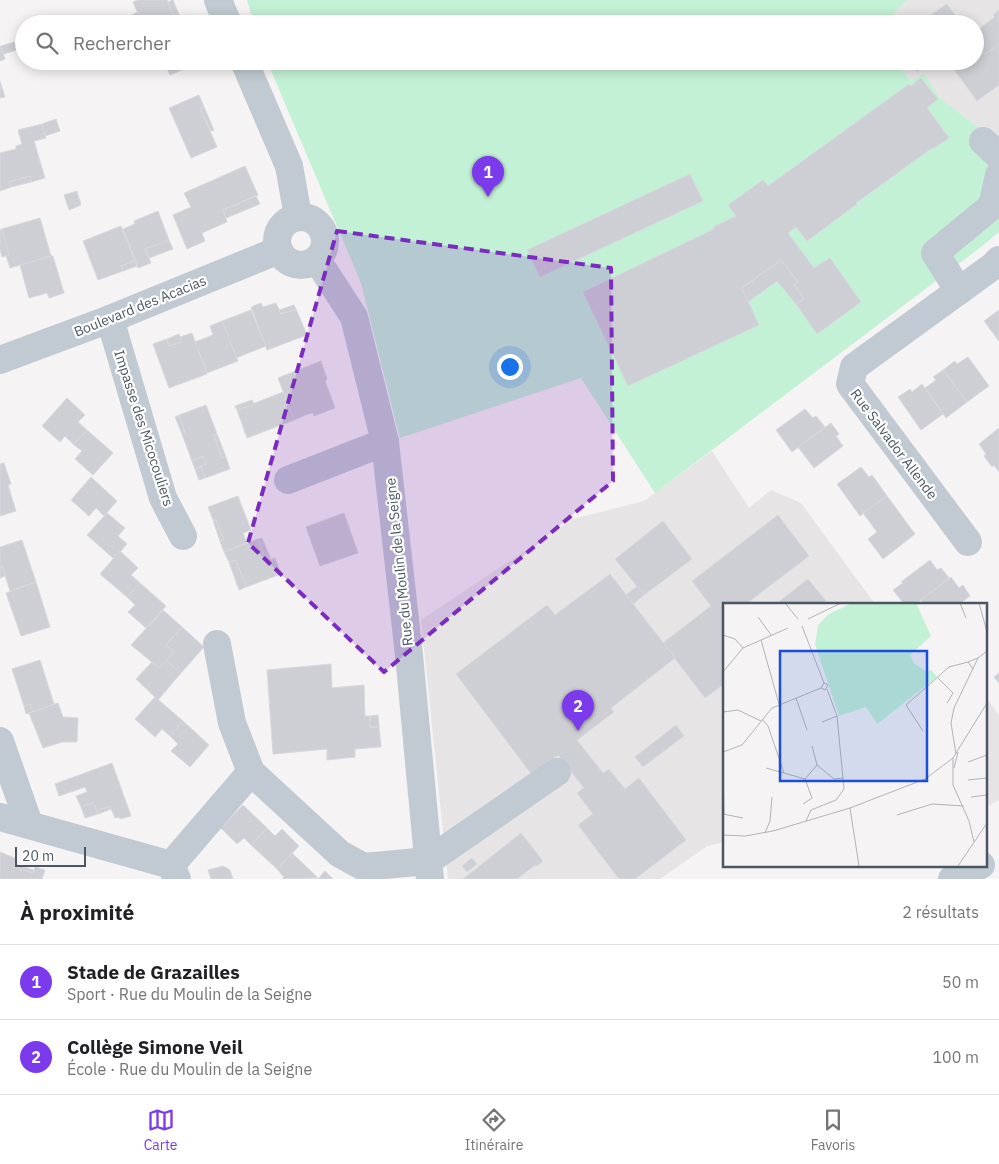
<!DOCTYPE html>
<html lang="fr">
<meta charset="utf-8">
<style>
body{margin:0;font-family:"IBM Plex Sans",sans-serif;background:#f6f6f6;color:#202124}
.scale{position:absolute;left:15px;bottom:12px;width:71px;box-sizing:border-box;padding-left:5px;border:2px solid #4a5661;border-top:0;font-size:14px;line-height:18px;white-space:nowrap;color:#4a5661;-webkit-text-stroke:4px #fff;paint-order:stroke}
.you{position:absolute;left:509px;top:366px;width:18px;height:18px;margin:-12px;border:4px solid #fff;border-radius:50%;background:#1a73e8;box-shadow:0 0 0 8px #1a73e833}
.badge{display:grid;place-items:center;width:32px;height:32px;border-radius:50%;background:#7c3aed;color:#fff;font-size:16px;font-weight:700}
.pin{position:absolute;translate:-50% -41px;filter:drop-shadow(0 1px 2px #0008)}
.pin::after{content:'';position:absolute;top:26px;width:18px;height:15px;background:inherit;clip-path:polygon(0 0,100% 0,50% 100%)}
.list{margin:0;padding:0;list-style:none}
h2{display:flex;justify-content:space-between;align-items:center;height:65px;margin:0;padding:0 20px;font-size:21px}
h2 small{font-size:16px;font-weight:400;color:#757577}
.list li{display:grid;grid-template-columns:32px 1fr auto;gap:15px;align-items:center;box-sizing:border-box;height:75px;padding:0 20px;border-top:1px solid #e0e0e0}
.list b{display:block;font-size:19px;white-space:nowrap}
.list p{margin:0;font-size:16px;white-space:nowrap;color:#757577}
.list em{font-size:16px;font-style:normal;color:#757577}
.icon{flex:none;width:28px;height:28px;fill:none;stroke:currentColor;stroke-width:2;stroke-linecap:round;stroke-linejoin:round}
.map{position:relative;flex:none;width:999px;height:879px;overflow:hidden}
.search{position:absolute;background:#fff;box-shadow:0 2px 12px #0003;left:15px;right:15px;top:15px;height:55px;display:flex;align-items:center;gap:12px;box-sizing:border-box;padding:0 18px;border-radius:28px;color:#757577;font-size:19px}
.sheet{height:215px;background:#fff}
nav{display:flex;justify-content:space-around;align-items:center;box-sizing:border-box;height:70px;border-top:1px solid #e0e0e0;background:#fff;font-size:14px;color:#757577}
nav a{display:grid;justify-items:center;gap:2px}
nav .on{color:#7c3aed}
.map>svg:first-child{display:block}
.education{fill:#e6e4e5}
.green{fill:#c3f1d5}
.building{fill:#cdcfd5;stroke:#d7d9de}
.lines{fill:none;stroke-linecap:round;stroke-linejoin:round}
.minor{stroke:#c1cad2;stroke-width:28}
.marked{fill:#7b2cbf;fill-opacity:0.2;stroke:#7b2cbf;stroke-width:4;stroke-dasharray:10 6;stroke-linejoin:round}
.labels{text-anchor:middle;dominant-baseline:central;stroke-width:4.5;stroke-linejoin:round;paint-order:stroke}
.street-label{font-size:14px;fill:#4a5661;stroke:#fff}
.inset-road{fill:none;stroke:#b1b4b9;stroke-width:1}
.view{fill:#1d4ed8;fill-opacity:0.15;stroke:#1d4ed8;stroke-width:2.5}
.inset-edge{fill:none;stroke:#4a5661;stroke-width:2.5}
</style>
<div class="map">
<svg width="999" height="879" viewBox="0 0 999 879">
<rect width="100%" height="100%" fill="#f5f3f3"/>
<!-- education -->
<g class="education">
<polygon points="907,0 999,0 999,143 941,99 924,75 912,82 903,72 898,61 975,61 975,24 883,24"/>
<polygon points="712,451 749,508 771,490 801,503 875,604 724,604 724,842 707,846 660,879 448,879 421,620 573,519 644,501"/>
<polygon points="985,696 999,715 999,800 985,807"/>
</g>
<!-- green -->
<g class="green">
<polygon points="247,0 907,0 883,24 254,24"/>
<polygon points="267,61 898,61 903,72 911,81 924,74 941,99 999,143 999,232 981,247 655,493 581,378 400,438 361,283"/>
</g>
<!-- building -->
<g class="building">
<polygon points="139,0 167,0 177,24 139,24 142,23 133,2"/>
<polygon points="173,0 182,22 177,24 168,2"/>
<polygon points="947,4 961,24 919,23"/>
<polygon points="999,10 999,44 984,55 975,43 975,32 995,17 993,15"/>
<polygon points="138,12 142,23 129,24 127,17"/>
<polygon points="18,41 21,49 3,54 1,46"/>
<polygon points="975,43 984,55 999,44 999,85 977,101 948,61 975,61"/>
<polygon points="1,46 5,59 0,61 0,47"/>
<polygon points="164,61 195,61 196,64 170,75"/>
<polygon points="909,61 932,61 917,72"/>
<polygon points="921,78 938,99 927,108 949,138 933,149 932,148 856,203 857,204 807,241 796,227 788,233 814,268 830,258 861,302 817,334 796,304 804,299 794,285 798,282 781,260 742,288 759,325 628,386 583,292 714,229 713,227 736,216 728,205 763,180 768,186 909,84 911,86"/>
<polygon points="0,81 5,97 0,98"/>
<polygon points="199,95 204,107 200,108 217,147 191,158 169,108"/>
<polygon points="204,107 214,130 211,131 200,108"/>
<polygon points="56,119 60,131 45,136 42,124"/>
<polygon points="42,124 46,138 34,141 45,178 31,182 30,176 9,182 11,187 0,191 0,153 16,149 16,146 22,144 18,130"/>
<polygon points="245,166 258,195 223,210 227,222 202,233 205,241 187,249 173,215 191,207 184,193"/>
<polygon points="690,174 703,201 540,277 527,250"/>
<polygon points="30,176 31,182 11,187 9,182"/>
<polygon points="77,191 81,205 69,210 64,195"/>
<polygon points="256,196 260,204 226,218 223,210"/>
<polygon points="158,211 169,240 145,249 151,263 138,268 123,229 135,224 134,221"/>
<polygon points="40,218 51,256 10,268 6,256 9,255 2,229"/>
<polygon points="121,226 135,261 121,266 123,271 98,280 83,241"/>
<polygon points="2,229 9,255 2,257 0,249 0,230"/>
<polygon points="169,240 173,249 149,258 145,249"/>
<polygon points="51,256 53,256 64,293 49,298 47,293 29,298 20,265"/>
<polygon points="781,260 798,282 794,285 804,299 796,304 777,281 748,302 742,288"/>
<polygon points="135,261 137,266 123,271 121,266"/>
<polygon points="261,303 263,307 276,303 281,314 296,309 307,335 267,350 251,307"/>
<polygon points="294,305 296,309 281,314 279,310"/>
<polygon points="251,310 266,346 236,358 222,321"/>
<polygon points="999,310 999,341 984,321"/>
<polygon points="222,321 238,361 207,373 195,342 213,335 210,326"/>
<polygon points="192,333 207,374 169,388 153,344 167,339 169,346 182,342 180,337"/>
<polygon points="179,334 182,342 169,346 167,339"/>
<polygon points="968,357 989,386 967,402 943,370 955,361 957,364"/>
<polygon points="321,361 327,379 325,381 335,408 314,416 313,413 308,414 294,420 278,378"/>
<polygon points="943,370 967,402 946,418 925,388 936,380 933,377"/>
<polygon points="922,384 943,414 921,430 898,397 910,389 912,392"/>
<polygon points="283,392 294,420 247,438 237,410"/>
<polygon points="67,398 85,415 78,422 87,430 73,444 65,436 60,442 42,426"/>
<polygon points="252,400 254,404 237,410 235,406"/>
<polygon points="206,405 217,434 214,435 222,458 226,457 230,469 205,478 201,467 206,464 203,456 192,461 182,434 185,433 179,415"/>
<polygon points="805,409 813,418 816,416 825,427 792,452 776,430"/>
<polygon points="179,415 185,433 182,434 175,417"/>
<polygon points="831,423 839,434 836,436 843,446 814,468 798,447"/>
<polygon points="999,428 999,472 994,465 992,467 984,456 986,454 979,444"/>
<polygon points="87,430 113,453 93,475 75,459 82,451 73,444"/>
<polygon points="217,434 226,457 222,458 214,435"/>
<polygon points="203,456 206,464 195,469 192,461"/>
<polygon points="4,463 11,484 8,485 16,511 0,516 0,464"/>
<polygon points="201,467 205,478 199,480 195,469"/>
<polygon points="861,467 869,477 872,475 887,496 860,516 837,484"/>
<polygon points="91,477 117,501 104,516 96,508 89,516 71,500"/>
<polygon points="238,496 251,530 243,533 247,543 224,552 220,541 224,540 216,520 213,520 208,507"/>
<polygon points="887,496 915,534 883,559 868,539 877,532 863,513"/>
<polygon points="107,513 125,528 118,536 127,544 114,559 87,535"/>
<polygon points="344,513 358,553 320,566 306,527"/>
<polygon points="778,515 809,556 746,604 724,604 724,684 705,698 663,643 711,606 692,581"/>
<polygon points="213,520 216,520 224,540 220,541"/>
<polygon points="663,521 692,559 644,595 615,559"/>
<polygon points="262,538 271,560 266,561 258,539"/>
<polygon points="258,539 266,561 275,558 281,574 246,587 236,560 229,562 224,552"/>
<polygon points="22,540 36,582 10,591 2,566 0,567 0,547"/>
<polygon points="120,551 138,568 131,575 140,583 127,597 100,574"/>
<polygon points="236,560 246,587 239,590 229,562"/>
<polygon points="930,560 937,570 941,568 949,578 917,603 904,604 893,590 903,583 901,582"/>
<polygon points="2,566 5,576 0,578 0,567"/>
<polygon points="610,574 675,658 611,708 614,712 577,740 603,773 609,769 625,789 639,778 686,840 635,879 619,879 578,825 593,814 577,793 584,788 558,755 532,775 456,674 547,605 555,615"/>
<polygon points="951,577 959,588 963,585 970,596 959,604 924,604 921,600"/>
<polygon points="808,579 826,601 822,604 776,604"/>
<polygon points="36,582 50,627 21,636 6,593"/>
<polygon points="140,583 166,606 146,628 128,612 135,605 127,597"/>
<polygon points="637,586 644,595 633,604 626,595"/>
<polygon points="163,610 182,627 166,645 174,652 159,668 131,645"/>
<polygon points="182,627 204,647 181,673 166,660 174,652 166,645"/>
<polygon points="40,660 54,704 33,712 30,704 24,706 12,669"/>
<polygon points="166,660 181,673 158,700 136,679 152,662 159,668"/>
<polygon points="331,664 332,688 364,685 365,716 370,716 370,727 379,727 381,747 355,749 355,757 327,760 327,749 273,754 267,670"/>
<polygon points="999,673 999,683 994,677"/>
<polygon points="155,697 183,721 170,736 162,729 155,737 135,719"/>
<polygon points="58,703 63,717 78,718 77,742 62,742 43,748 29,713"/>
<polygon points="30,704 33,712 26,714 24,706"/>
<polygon points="378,715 379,727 370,727 370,716"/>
<polygon points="183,721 209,745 190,767 171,751 178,744 170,736"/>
<polygon points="676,725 684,736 643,767 635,757"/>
<polygon points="112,763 131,816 120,819 119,817 115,818 110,806 97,811 94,803 81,807 76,796 87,792 85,787 59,796 55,784"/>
<polygon points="94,803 98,814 85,818 81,807"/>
<polygon points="243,805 267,828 251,845 244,838 237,844 221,828"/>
<polygon points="110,806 111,809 98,814 97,811"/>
<polygon points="267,828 275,836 282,829 299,846 277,869 251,845"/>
<polygon points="521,833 543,861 537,866 535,865 517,879 463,879"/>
<polygon points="0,852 17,859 14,867 33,873 35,867 45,870 42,879 0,879"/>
<polygon points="292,853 318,878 282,879 284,877 277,869"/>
<polygon points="472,858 477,864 467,872 462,866"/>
<polygon points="15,864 33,870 33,873 14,867"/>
<polygon points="223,866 230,870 233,879 211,879 208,870"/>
<polygon points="325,871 333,879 318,879"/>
</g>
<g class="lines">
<!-- minor -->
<g class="minor">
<polyline points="218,0 228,24"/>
<polyline points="244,61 289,166 298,216"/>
<polyline points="983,141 999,156"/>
<circle cx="301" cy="241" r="24"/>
<polyline points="317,260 354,317 385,442 409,655 430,879"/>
<polyline points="959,291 935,253 992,206 999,175"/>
<polyline points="110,319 163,498 183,536"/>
<polyline points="0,360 110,319 279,250"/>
<polyline points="288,480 385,442"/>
<polyline points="968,542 850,384 854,367 993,266 999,260"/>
<polyline points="217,644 232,723 251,772 340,854 364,867 428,861 557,772"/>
<polyline points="0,741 29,824"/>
<polyline points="0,817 171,865 177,879"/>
<polyline points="171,865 251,772"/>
<polyline points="952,879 981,865"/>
</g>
</g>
<!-- marked area -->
<path class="marked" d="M337,231l274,37 2,213 -229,191 -136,-129z"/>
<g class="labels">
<!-- street labels -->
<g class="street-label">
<text transform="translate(140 306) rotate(-22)">Boulevard des Acacias</text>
<text transform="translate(144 428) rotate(72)">Impasse des Micocouliers</text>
<text transform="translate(894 444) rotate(53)">Rue Salvador Allende</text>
<text transform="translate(399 562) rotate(-96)">Rue du Moulin de la Seigne</text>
</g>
</g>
<!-- overview -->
<g transform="translate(723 603)">
<rect width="264" height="264" fill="#f5f3f3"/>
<path d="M129,0h70l-5,2 14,31 -21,19 4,8 13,9 4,-2 6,7 -60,47 -11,-17 -27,9 -24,-71 3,-20 11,-11z" fill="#c3f1d5"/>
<path class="inset-road" d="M62,0l13,16M237,0l6,15M256,0l8,29M35,14l13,18M85,16l33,-16M79,23l22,57 4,2 -3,5 -4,-2 3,-5M0,32l12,4 8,9M38,37l18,64M250,66l-5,-7 10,-4M0,69l20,-24 45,-20M215,75l15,15 -6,10M73,95l11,32M0,109l15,-2 23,11M39,116l6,7 16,47M99,119l15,-6M200,128l-17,-26 43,-38 19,-5M89,143l5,19 17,14 9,-1M0,149l19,-7 30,-37 49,-20M233,151l-5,-31 3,-15 24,-50 9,-7M230,155v27l16,36 5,21M245,159l19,-7M43,165l39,11 7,19 -9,6M231,165l4,-16M0,167l1,44M82,176l12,-14M245,177l19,-2M248,194l16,-2M127,205l9,58M0,211l20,4M174,212l35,-11 32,2M83,218l5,-11 25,-10 8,-11 -7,-73 -10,-27M42,230l5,-12 2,-24M0,232l22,1 28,-5 77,-23 75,-29 28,-21 34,-55M235,263l29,-43"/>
<path class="view" d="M57,48h147v130h-147z"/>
<rect width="264" height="264" class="inset-edge"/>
</g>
</svg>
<div class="scale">20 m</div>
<div class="you"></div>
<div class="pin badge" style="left:488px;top:197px">1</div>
<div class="pin badge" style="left:578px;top:731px">2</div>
<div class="search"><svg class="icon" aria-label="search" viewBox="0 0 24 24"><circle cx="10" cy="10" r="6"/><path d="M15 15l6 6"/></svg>Rechercher</div>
</div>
<section class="sheet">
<h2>À proximité<small>2 résultats</small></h2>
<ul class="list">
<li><span class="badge">1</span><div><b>Stade de Grazailles</b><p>Sport · Rue du Moulin de la Seigne</p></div><em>50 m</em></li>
<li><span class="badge">2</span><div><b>Collège Simone Veil</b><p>École · Rue du Moulin de la Seigne</p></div><em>100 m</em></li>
</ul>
</section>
<nav>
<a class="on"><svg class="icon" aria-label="map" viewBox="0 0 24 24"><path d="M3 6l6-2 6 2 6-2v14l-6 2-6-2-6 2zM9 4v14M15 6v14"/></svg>Carte</a>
<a><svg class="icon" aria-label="directions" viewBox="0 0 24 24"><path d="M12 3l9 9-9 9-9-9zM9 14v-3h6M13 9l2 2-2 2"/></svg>Itinéraire</a>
<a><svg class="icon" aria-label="saved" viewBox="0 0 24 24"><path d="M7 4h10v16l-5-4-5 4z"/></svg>Favoris</a>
</nav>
